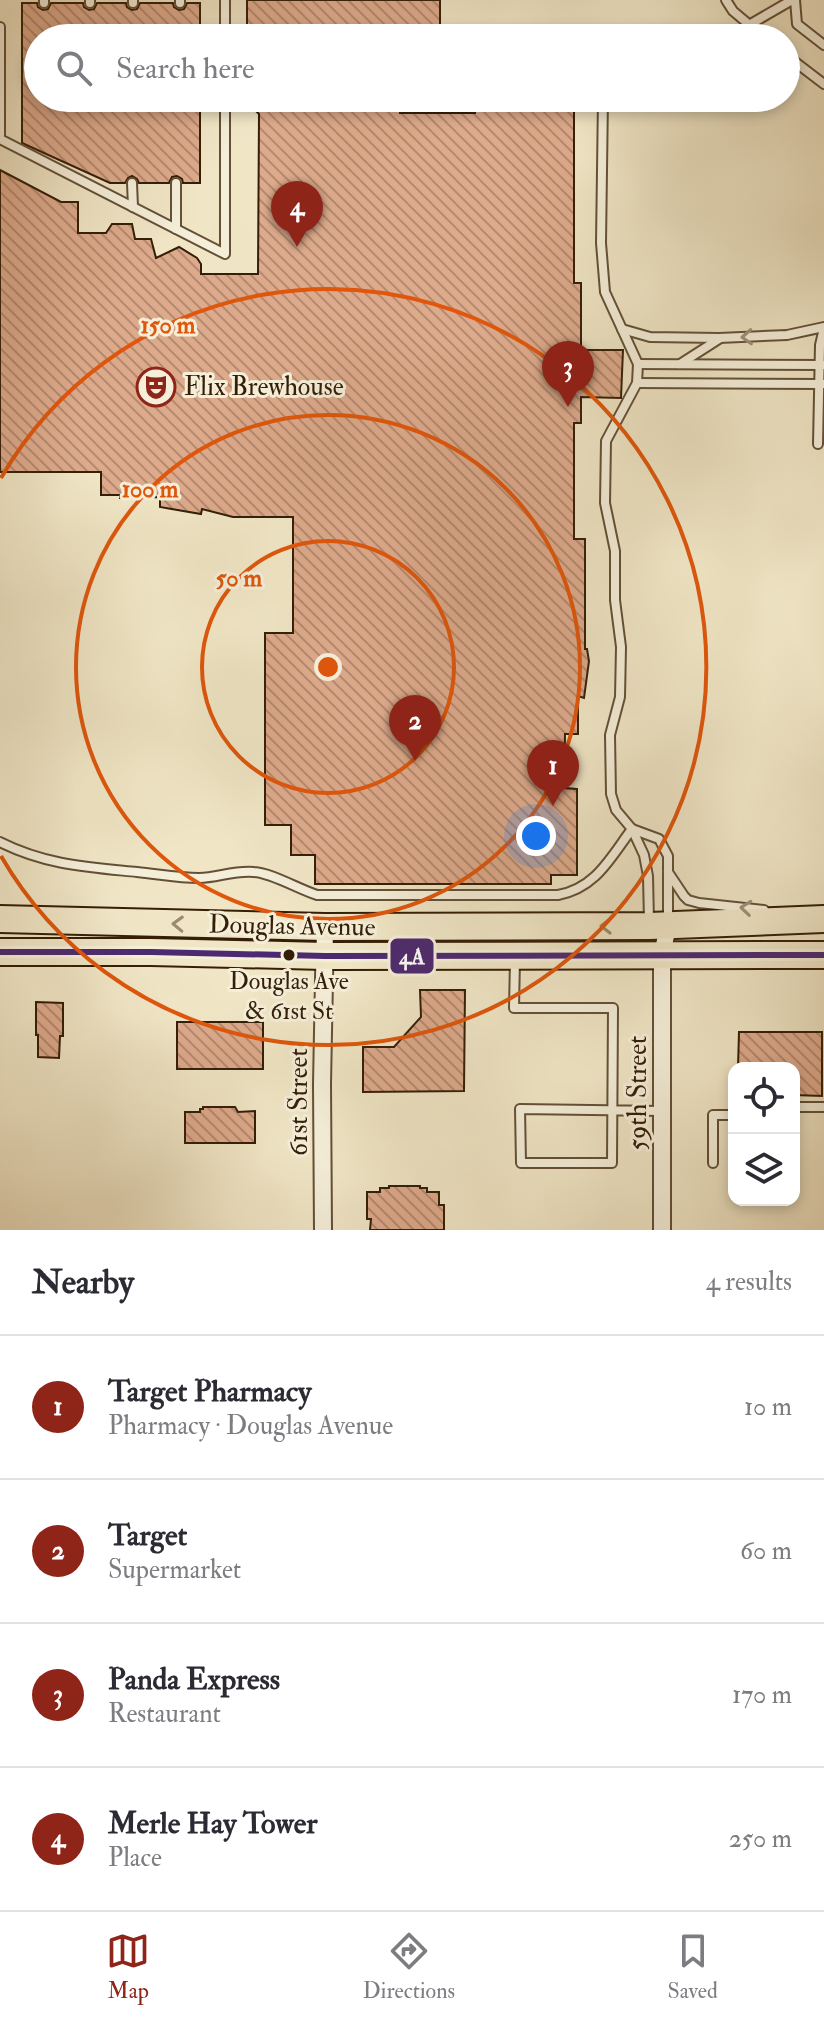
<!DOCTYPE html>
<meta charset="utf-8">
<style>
body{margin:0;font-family:"IM FELL Double Pica",serif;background:#f7f7f7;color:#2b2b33}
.controls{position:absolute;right:24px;bottom:24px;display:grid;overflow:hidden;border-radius:16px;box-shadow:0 4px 12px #0003}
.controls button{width:72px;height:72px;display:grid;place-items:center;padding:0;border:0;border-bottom:2px solid #e1e1e2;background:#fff;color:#2b2b33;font:40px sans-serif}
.you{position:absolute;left:536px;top:836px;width:28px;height:28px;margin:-20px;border:6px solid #fff;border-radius:50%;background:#1a73e8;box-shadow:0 0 0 12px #1a73e833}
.badge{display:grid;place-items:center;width:52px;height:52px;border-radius:50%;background:#8f2418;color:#fff;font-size:26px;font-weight:700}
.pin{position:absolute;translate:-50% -66px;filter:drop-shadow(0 2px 4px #0008)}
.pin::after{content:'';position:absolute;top:42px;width:28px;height:24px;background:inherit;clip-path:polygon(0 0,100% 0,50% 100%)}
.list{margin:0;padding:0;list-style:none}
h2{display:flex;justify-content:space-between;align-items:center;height:104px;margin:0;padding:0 32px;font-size:34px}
h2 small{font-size:26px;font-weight:400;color:#7c7c81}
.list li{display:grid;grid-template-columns:52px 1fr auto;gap:24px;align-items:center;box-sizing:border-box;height:144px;padding:0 32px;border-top:2px solid #e1e1e2}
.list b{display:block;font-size:30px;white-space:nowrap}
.list p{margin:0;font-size:26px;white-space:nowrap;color:#7c7c81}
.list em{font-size:26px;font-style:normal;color:#7c7c81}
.icon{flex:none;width:44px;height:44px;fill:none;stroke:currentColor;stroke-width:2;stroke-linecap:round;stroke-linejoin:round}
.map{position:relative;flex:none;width:824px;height:1230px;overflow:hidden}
.search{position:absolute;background:#fff;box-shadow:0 4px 12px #0003;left:24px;right:24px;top:24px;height:88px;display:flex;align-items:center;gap:20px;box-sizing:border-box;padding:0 28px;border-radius:44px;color:#7c7c81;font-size:30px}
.sheet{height:680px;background:#fff}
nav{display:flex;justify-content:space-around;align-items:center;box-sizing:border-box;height:112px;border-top:2px solid #e1e1e2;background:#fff;font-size:22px;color:#7c7c81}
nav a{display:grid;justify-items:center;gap:4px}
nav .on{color:#8f2418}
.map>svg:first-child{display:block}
.building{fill:url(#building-back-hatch);stroke:#341e07;stroke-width:2}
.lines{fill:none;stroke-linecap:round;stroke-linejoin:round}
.service-casing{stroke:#635037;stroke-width:12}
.minor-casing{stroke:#635037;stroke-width:20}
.primary-casing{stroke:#341e07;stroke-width:30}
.service{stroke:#f5efda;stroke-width:8}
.minor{stroke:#f5efda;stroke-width:16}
.primary{stroke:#f0e6c6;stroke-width:26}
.bus-1-casing{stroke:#f5efda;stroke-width:12}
.bus-1{stroke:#4c2a6f;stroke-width:6}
.oneway{stroke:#9e917b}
.oneway2{stroke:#9b8c70}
.ring{fill:none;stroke:#df560c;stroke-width:4}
.bus-dot{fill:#341e07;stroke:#f5efda;stroke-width:3}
.labels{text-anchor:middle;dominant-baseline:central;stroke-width:6;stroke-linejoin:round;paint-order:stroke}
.bus-label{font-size:24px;fill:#341e07;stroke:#f5efda}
.poi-label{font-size:26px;fill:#341e07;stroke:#f5efda;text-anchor:start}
.street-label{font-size:26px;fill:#341e07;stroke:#f5efda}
.centre{fill:#df560c;stroke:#f5efda;stroke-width:4}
.ring-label{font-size:24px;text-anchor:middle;font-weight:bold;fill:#df560c;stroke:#f5efda;stroke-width:6;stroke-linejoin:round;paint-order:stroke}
.line-badge{stroke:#f5efda;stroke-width:3}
.badge-label{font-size:22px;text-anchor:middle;font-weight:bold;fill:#fff}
</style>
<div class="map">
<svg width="824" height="1230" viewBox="0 0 824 1230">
<defs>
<pattern id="building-back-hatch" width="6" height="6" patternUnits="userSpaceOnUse" patternTransform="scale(2)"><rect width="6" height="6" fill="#ddaa8c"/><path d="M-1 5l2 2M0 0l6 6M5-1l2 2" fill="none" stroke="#b48a70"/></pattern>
</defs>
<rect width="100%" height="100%" fill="#f0e6c6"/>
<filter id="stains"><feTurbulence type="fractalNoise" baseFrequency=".0025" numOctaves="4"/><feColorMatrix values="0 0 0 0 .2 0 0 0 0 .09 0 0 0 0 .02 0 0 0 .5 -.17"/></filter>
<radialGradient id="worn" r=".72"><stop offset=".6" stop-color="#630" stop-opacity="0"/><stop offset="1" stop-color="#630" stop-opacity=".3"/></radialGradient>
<!-- building -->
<g class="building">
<rect x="247" y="0" width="193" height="38"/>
<polygon points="22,3 37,3 38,7 43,10 48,9 51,3 83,3 84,7 89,10 94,9 97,3 126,3 127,7 132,10 137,9 140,3 173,3 174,7 179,10 184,9 187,3 200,3 200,38 38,38 38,98 200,98 200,183 183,183 182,179 177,176 172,177 169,183 139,183 137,179 132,176 128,178 125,183 110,183 22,143"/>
<polygon points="255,98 328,98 328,106 400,107 400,113 475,113 475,107 574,107 574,283 581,283 581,350 623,350 621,398 581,397 581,423 574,423 574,539 585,539 585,649 587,649 589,661 584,698 578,696 578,734 565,734 564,788 577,789 577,875 551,875 551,884 315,884 315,855 291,855 291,825 265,825 265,633 293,633 293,517 233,517 202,509 201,514 160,507 160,497 120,498 120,495 101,495 101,472 0,472 0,170 61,202 78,202 78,233 106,233 112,224 132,224 135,239 151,239 156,258 179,247 197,258 201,264 201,274 258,274 259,114 255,110"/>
<polygon points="420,990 465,990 464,1091 363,1092 363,1047 394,1047 421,1017"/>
<polygon points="36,1002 63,1003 63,1036 60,1036 59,1058 38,1057 38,1035 36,1035"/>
<rect x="177" y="1022" width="86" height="47"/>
<polygon points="739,1032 822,1032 822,1096 794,1095 794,1068 738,1068"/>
<polygon points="203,1107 235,1107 238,1112 255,1111 255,1143 185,1143 185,1112 200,1112 200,1109 203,1109"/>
<polygon points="389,1186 420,1186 420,1188 427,1188 427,1192 439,1192 439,1205 444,1205 444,1230 370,1230 371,1219 367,1219 367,1192 380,1192 380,1188 389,1188"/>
</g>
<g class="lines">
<defs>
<g id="service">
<polyline points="44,0 44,3"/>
<polyline points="90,0 90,3"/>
<polyline points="225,0 225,38"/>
<polyline points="726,0 733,11 765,38"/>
<polyline points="795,0 797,24 824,45"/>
<polyline points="133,3 133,0"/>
<polyline points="180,3 180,0"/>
<polyline points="0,27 0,139 225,254 225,98"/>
<polyline points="738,38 749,25 792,0"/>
<polyline points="786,55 824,84"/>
<polyline points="603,98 601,243 605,292 638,364 637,383 606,441 605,503 615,551 615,600 621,647 620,697 610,735 611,794 616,810 632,829 644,855 648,876 649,921"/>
<polyline points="132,183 133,207"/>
<polyline points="176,183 176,229"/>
<polyline points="622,329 650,337 719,338 787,335 824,327"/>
<polyline points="638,364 824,365"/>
<polyline points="680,364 719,339"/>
<polyline points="637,383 824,384"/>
<polyline points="818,444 820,345 824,328"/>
<polyline points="632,829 659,839 668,856 668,923"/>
<path d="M0,842c46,23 87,25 137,30 21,2 41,6 62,6 18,0 35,-8 55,-6 18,1 44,17 63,23h241c38,-7 52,-37 74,-66"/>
<polyline points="668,872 684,896 688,900 699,903 764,910"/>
<polyline points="515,960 514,1008 613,1008 612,1163 521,1163 520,1109 662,1111"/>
<polyline points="794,1107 824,1107"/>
<polyline points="713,1163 713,1115 734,1115"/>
</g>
<g id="minor">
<polyline points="323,1230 322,1084 325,927"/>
<polyline points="662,1230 662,955 668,926"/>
</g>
<g id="primary">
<polyline points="0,919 325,927 650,926 824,919"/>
<polyline points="0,952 151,952 325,956 824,955"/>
</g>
</defs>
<!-- service casing -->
<use href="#service" class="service-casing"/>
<!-- minor casing -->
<use href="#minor" class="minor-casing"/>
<!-- primary casing -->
<use href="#primary" class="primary-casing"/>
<!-- service -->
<use href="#service" class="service"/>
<!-- minor -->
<use href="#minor" class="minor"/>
<!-- primary -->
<use href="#primary" class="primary"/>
<defs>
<polyline id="bus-1" points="0,952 151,952 325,956 824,955"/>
</defs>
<!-- bus-1 casing -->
<use href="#bus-1" class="bus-1-casing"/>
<!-- bus-1 -->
<use href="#bus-1" class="bus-1"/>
</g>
<!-- one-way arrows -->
<defs><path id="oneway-chevron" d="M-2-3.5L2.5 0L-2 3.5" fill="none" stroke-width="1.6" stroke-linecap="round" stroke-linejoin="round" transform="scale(2)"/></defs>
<g class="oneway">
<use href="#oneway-chevron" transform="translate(747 337) rotate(177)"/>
<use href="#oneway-chevron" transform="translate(746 908) rotate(-174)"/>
</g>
<g class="oneway2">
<use href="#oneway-chevron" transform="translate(178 924) rotate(-178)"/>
<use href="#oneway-chevron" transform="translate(606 926) rotate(180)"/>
</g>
<!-- distance rings -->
<g class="ring">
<circle cx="328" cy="667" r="126"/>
<circle cx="328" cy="667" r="252"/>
<path d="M1 478A378 378 0 1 1 1 856"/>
</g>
<!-- icons -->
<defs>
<symbol id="theatre-ring" viewBox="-11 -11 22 22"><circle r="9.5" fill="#f5efda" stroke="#8f2418" stroke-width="1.5"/><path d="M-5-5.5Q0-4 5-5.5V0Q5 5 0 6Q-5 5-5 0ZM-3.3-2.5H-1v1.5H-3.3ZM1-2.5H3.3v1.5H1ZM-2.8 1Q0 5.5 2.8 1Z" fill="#8f2418"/></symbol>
</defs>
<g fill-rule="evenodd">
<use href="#theatre-ring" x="134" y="365" width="44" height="44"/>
</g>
<!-- markers -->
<circle class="bus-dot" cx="289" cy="955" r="7"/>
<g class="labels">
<!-- bus labels -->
<g class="bus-label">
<text x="289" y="981">Douglas Ave<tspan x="289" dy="30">&amp; 61st St</tspan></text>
</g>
<!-- poi labels -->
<g class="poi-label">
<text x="184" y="387">Flix Brewhouse</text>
</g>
<!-- street labels -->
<g class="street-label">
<text transform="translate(292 926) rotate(1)">Douglas Avenue</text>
<text transform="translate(638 1093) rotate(-90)">59th Street</text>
<text transform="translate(299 1102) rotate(-90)">61st Street</text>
</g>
</g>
<circle cx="328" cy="667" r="12" class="centre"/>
<g class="ring-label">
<text x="168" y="333">150 m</text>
<text x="150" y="497">100 m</text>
<text x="239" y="586">50 m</text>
</g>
<rect class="line-badge" x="389" y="937" width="46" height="38" rx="8" fill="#4c2a6f"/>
<g class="badge-label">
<text x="412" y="964">4A</text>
</g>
<rect width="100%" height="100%" filter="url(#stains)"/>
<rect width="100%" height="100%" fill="url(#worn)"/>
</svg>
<div class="controls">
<button><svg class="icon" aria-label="locate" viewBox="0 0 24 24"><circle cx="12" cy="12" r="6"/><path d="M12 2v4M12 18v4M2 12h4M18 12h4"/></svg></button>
<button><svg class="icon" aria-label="layers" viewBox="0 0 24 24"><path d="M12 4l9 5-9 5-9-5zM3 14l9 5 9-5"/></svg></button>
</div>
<div class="you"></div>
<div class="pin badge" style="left:553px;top:806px">1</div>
<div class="pin badge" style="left:415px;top:761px">2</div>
<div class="pin badge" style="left:568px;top:407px">3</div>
<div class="pin badge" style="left:297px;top:247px">4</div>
<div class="search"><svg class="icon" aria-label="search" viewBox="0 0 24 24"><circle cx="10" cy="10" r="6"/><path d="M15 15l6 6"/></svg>Search here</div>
</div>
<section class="sheet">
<h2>Nearby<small>4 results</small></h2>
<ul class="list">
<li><span class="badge">1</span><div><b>Target Pharmacy</b><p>Pharmacy · Douglas Avenue</p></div><em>10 m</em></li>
<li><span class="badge">2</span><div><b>Target</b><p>Supermarket</p></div><em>60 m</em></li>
<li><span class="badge">3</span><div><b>Panda Express</b><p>Restaurant</p></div><em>170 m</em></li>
<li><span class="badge">4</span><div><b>Merle Hay Tower</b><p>Place</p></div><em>250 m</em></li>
</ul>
</section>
<nav>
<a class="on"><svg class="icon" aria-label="map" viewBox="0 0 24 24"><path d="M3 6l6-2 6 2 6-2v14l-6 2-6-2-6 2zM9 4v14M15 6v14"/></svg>Map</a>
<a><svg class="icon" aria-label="directions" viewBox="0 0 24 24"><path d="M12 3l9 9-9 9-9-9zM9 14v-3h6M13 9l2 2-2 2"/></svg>Directions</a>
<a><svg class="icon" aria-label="saved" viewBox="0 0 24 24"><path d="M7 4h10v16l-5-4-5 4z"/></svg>Saved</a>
</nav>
